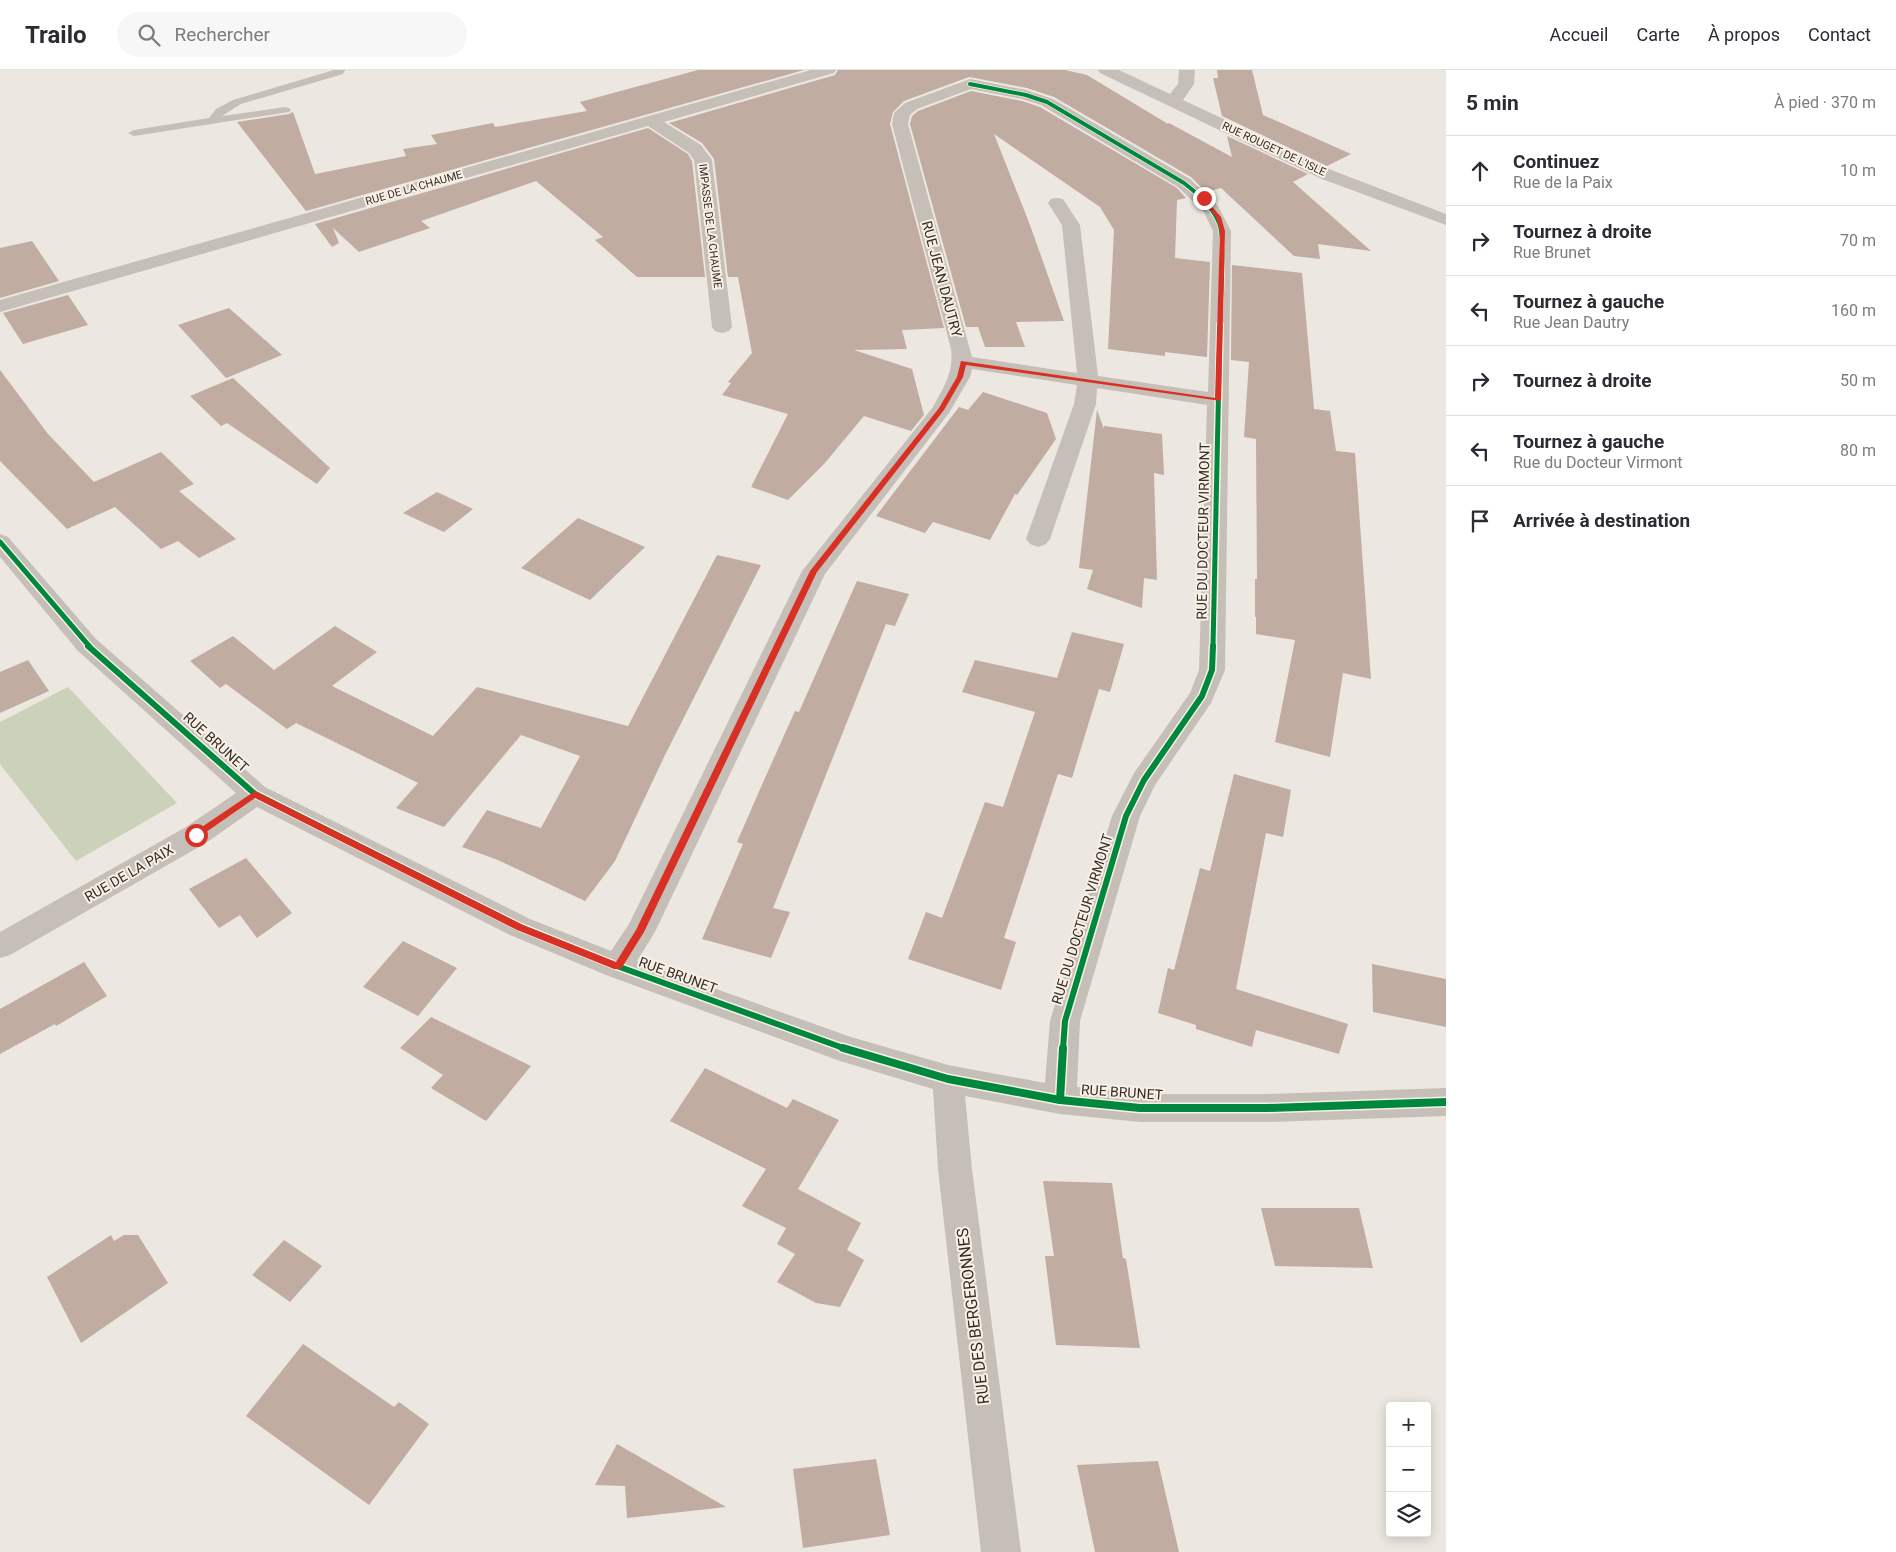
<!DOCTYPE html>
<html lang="fr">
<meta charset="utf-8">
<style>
body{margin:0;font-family:Roboto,sans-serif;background:#f7f7f7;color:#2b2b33}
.controls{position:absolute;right:15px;bottom:15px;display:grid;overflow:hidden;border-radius:5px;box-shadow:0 2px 12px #0003}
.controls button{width:45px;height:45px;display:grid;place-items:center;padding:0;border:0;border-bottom:1px solid #e1e1e2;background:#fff;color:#2b2b33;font:25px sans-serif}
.stop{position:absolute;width:15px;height:15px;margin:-11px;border:4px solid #d93025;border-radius:50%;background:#fff}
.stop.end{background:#d93025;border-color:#fff;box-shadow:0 1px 5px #0008}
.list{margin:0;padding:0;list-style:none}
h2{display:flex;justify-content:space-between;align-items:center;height:65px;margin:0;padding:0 20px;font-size:21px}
h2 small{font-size:16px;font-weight:400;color:#7c7c81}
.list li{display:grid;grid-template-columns:32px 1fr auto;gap:15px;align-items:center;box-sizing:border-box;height:70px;padding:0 20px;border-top:1px solid #e1e1e2}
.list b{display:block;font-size:19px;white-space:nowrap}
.list p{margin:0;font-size:16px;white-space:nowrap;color:#7c7c81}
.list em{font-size:16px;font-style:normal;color:#7c7c81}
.icon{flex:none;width:28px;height:28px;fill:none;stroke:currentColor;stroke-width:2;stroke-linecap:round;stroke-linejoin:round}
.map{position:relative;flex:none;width:1446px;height:1482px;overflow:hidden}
header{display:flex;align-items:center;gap:30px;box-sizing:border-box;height:70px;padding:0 25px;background:#fff;border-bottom:1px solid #e1e1e2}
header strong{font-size:24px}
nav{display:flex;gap:28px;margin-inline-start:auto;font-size:18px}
.search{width:350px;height:45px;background:#f7f7f7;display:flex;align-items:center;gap:12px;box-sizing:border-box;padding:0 18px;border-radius:28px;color:#7c7c81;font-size:19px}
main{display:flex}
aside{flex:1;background:#fff}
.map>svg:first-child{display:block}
.green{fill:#ccd2b9}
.building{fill:#c0aca1}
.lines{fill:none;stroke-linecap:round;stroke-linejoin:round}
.service{fill:#c5bfb8;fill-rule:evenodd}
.minor{fill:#c5bfb8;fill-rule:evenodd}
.cycleway-far3-casing{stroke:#f9f1e6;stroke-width:5.5}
.cycleway-far2-casing{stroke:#f9f1e6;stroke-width:8}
.cycleway-far1-casing{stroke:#f9f1e6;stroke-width:9}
.cycleway-casing{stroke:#f9f1e6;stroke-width:11}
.cycleway-far3{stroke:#00873e;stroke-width:4}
.cycleway-far2{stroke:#00873e;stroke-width:5}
.cycleway-far1{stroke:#00873e;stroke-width:6}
.cycleway{stroke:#00873e;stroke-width:8}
.route{fill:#d93025}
.labels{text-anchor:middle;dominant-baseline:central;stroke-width:4;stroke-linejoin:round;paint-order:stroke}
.far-street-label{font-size:11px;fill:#352c27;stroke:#f9f1e6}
.street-label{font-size:14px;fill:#352c27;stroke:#f9f1e6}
.near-street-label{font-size:16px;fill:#352c27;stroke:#f9f1e6}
</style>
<header>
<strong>Trailo</strong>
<div class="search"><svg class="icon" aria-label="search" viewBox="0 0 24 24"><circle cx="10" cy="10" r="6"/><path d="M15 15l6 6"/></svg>Rechercher</div>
<nav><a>Accueil</a><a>Carte</a><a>À propos</a><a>Contact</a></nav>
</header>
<main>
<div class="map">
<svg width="1446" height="1482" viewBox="0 0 1446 1482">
<rect width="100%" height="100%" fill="#ece7e0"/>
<!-- green -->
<polygon class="green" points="68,617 177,733 76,791 0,694 0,652"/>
<!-- building -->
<g class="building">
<polygon points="698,0 804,0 306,141 237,52 289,44 293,42 315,104 406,86 403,79 437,74 431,65 493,53 495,57 587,41 580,32"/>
<polygon points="838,0 1065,0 1087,5 1168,54 1169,53 1232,87 1227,66 1308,104 1293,112 1371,181 1318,174 1320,189 1294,186 1221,118 1206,122 1191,107 1054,27 1027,18 969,7 904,31 893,42 890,54 944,258 902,260 907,279 854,280 912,299 924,345 911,361 864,346 824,394 788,430 751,417 788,344 722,325 731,313 728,312 752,283 738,207 728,207 714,89 702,73 669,53 835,5"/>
<polygon points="1217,0 1252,0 1263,45 1351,84 1327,96 1222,46 1213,8 1218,8"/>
<polygon points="971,21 1022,31 1040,37 1177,118 1186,128 1177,130 1175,188 1210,192 1207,287 1165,282 1165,286 1108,279 1114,160 1100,137 994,64 1030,155 1064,251 1016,252 1025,277 985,277 978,257 966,257 910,54 912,46 918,41"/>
<polygon points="648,58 688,84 692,91 705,207 637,207 595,170 603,167 536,111 421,151 430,158 359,182 333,158 339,173 332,177 315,154"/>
<polygon points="32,171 59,211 0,228 0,178"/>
<polygon points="1232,195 1302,203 1314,339 1330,341 1336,381 1355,383 1371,609 1343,603 1330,687 1275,672 1295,570 1256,564 1256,547 1255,547 1255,509 1257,509 1256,369 1244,367 1249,292 1231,290"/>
<polygon points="68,225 88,255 23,274 3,243"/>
<polygon points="229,238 282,285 226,308 178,255"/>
<polygon points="0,300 48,364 94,412 161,382 194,414 179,421 236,469 199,488 178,471 161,479 115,437 67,459 0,391"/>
<polygon points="233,308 330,398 317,414 227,353 221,356 190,326"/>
<polygon points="983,322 1047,343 1056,369 1017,425 1015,424 990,470 933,452 925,463 876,446 959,337 968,340"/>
<polygon points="1097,340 1104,359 1104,356 1162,364 1164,405 1154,403 1157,510 1144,508 1142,538 1087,519 1093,500 1079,498"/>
<polygon points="437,422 473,439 444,462 403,443"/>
<polygon points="578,448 645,477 590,530 521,498"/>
<polygon points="717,485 761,495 665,685 615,791 585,831 498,790 462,777 487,740 541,758 580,686 521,665 444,757 396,738 418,713 296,653 287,659 226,614 220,618 190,591 233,566 274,600 335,556 377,582 332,616 433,666 477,617 628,656"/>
<polygon points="857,511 909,524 895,556 886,554 773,838 790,842 771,888 702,869 743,774 737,772 765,708 795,641 799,642"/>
<polygon points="1072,562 1124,574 1110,622 1099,619 1072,708 1058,704 1004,868 1016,872 1001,920 908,889 926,842 942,848 985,732 1003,737 1035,642 962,622 975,590 1057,608"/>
<polygon points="28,590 49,621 0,643 0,602"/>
<polygon points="1234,704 1291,720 1283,767 1266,763 1236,919 1348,954 1339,984 1256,960 1252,977 1196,959 1196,955 1158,943 1168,898 1174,900 1200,798 1210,801"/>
<polygon points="246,788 292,843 257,868 240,845 219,858 189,819"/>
<polygon points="403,871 457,898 418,946 363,917"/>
<polygon points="84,892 107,926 56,956 55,954 0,984 0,939"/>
<polygon points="1372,894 1446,909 1446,957 1373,942"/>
<polygon points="431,947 531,996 486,1051 431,1018 443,1005 400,978"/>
<polygon points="705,998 787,1038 793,1029 839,1050 798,1119 861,1153 847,1180 864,1190 840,1237 816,1233 777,1212 795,1184 777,1174 786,1158 742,1136 766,1099 670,1051"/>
<polygon points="1043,1111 1112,1113 1123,1188 1126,1189 1140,1278 1056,1275 1045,1186 1054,1186"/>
<polygon points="1261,1138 1359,1138 1373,1198 1275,1196"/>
<polygon points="111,1165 114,1171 124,1165 138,1165 168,1213 81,1273 47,1207"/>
<polygon points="284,1170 322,1196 290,1232 252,1205"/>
<polygon points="303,1274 394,1337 399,1332 429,1354 369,1435 246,1346"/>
<polygon points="617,1374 638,1386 726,1437 627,1448 625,1416 595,1415"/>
<polygon points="876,1389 890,1465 803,1478 793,1399"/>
<polygon points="1158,1391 1179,1482 1095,1482 1077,1395"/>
</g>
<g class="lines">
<!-- service -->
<polygon class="service" points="334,0 345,0 343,4 241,34 222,46 285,37 289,38 291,40 289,42 134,66 128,63 134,60 209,48 216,39 233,30"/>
<!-- minor -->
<g class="minor">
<polygon points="811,0 836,0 834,3 664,52 701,75 712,90 732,257 729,261 722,263 715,261 712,257 694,90 689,83 648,56 0,242 0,230"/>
<polygon points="1098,0 1119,0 1170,24 1178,14 1179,0 1195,0 1194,14 1183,30 1334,101 1446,144 1446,155 1322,109 1100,3"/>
<path d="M970,9l56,11 27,9 137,80 28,27 13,25 -6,439 -14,33 -56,82 -15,31 -60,205 -3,66 63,7h128l178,-6v28l-178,6h-128l-80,-8 -95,-18 7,73 49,383h-40l-43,-383 -5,-80 -93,-28 -234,-86 -96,-40 -253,-128 -51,36 -196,112 -10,3v-26l186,-105 50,-34 -158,-142 -78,-94v-23l8,3 88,102 169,148 265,132 81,32 18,-27 173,-353 131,-164c11,-20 21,-35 18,-58l-59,-225 2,-11 11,-10zM971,19l51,10 19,6 137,82 26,25 9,19 -5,161 -110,-16 -18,-151 -17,-26 -6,-1 -6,1 -3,4 14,22 15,148 -105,-16 -64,-233 2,-9 7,-6zM972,299l105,16 -3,19 -48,135 4,5 8,3 8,-3 4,-5 46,-135 1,-16 110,17 -8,265 -9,23 -56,80 -22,43 -62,205 -5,62 -97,-18 -97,-28 -214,-76 18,-29 170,-358 124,-161 21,-36z"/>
</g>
<defs>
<path id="cycleway-far3" d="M970,14l56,11 21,7 137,81c14,11 28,23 35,40 7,17 1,82 1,104"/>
<g id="cycleway-far2">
<polyline points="0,472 90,577"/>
<polyline points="1213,577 1220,255"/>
</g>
<g id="cycleway-far1">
<polyline points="88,576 255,724 520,857 617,896 846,979"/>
<polyline points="1063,979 1065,951 1126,746 1144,710 1202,626 1212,600 1213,576"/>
</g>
<g id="cycleway">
<polyline points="843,978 948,1009 1060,1030 1140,1038 1268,1038 1446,1032"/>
<polyline points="1060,1030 1063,978"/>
</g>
</defs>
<!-- cycleway-far3 casing -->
<use href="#cycleway-far3" class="cycleway-far3-casing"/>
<!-- cycleway-far2 casing -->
<use href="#cycleway-far2" class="cycleway-far2-casing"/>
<!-- cycleway-far1 casing -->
<use href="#cycleway-far1" class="cycleway-far1-casing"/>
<!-- cycleway casing -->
<use href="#cycleway" class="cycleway-casing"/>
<!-- cycleway-far3 -->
<use href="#cycleway-far3" class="cycleway-far3"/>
<!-- cycleway-far2 -->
<use href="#cycleway-far2" class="cycleway-far2"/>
<!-- cycleway-far1 -->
<use href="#cycleway-far1" class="cycleway-far1"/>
<!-- cycleway -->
<use href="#cycleway" class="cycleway"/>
</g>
<!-- route -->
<polygon class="route" points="1204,127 1221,147 1225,161 1221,331 966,295 963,307 944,340 817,502 644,862 621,899 614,899 517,860 255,728 199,767 193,767 193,763 255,721 523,855 616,892 636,860 810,501 939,338 957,307 961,291 1215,328 1220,161 1216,147 1201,128"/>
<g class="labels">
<!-- far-street labels -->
<g class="far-street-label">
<text transform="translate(1274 79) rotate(25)">RUE ROUGET DE L'ISLE</text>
<text transform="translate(414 118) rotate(-16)">RUE DE LA CHAUME</text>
<text transform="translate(710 156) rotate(83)">IMPASSE DE LA CHAUME</text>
</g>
<!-- street labels -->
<g class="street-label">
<text transform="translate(942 209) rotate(75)">RUE JEAN DAUTRY</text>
<text transform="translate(1203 461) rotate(-89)">RUE DU DOCTEUR VIRMONT</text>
<text transform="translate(216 672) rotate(42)">RUE BRUNET</text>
<text transform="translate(129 803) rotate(-30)">RUE DE LA PAIX</text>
<text transform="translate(1082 849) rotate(-73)">RUE DU DOCTEUR VIRMONT</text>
<text transform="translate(678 905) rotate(20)">RUE BRUNET</text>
<text transform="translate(1122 1022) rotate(4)">RUE BRUNET</text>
</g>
<!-- near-street labels -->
<g class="near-street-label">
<text transform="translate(973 1246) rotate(-97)">RUE DES BERGERONNES</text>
</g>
</g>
</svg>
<div class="controls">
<button>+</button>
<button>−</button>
<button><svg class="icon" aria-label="layers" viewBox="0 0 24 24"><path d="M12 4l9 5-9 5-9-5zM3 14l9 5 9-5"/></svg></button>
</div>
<div class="stop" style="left:196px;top:765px"></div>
<div class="stop end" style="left:1204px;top:128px"></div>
</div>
<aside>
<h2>5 min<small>À pied · 370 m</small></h2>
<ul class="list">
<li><svg class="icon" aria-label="ahead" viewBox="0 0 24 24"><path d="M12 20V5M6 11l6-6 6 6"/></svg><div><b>Continuez</b><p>Rue de la Paix</p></div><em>10 m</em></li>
<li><svg class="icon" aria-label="right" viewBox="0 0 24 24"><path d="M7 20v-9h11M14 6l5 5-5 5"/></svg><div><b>Tournez à droite</b><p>Rue Brunet</p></div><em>70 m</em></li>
<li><svg class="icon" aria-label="left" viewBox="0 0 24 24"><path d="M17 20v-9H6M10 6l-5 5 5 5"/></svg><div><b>Tournez à gauche</b><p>Rue Jean Dautry</p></div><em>160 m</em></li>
<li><svg class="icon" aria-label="right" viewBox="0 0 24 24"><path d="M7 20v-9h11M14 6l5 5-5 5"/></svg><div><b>Tournez à droite</b></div><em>50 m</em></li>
<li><svg class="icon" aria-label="left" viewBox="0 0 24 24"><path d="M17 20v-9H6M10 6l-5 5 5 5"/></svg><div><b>Tournez à gauche</b><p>Rue du Docteur Virmont</p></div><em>80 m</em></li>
<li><svg class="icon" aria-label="arrive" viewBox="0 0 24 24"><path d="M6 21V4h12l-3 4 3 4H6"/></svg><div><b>Arrivée à destination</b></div></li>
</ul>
</aside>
</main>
